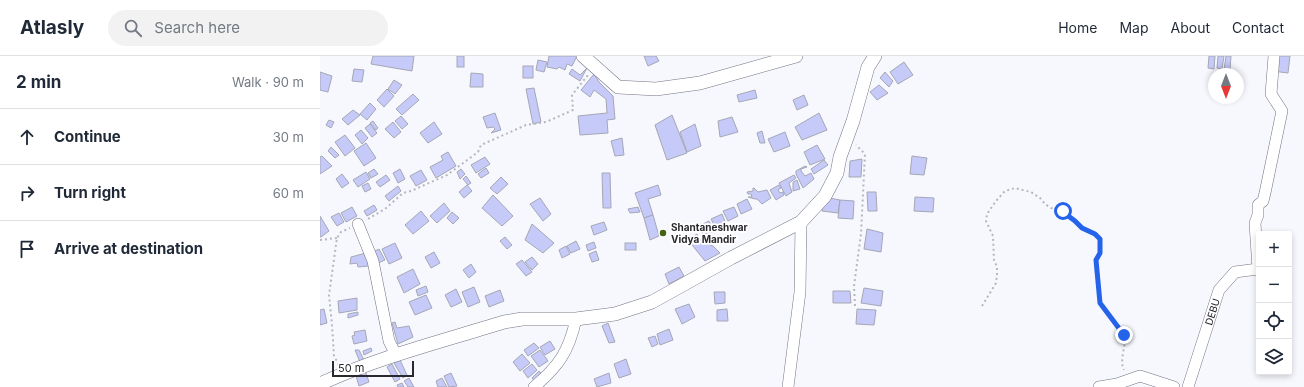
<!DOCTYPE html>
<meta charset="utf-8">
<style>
body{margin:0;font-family:Inter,sans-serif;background:#f2f2f3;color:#1f2937}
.controls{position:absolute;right:12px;bottom:12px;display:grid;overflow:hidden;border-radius:4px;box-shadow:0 2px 6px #0003}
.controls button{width:36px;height:36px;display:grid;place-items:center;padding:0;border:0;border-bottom:1px solid #e0e1e3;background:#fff;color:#1f2937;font:20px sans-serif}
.compass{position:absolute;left:888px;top:12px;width:36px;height:36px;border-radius:50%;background:#fff;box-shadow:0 2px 6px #0003;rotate:180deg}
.scale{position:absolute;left:12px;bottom:10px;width:82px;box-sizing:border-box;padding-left:4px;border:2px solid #28282e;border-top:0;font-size:11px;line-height:14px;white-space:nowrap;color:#28282e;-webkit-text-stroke:3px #fff;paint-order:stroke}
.stop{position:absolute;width:12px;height:12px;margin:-9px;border:3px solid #2563eb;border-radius:50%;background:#fff}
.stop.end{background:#2563eb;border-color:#fff;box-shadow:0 1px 4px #0008}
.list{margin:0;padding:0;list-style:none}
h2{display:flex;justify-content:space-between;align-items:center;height:52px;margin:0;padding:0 16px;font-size:17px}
h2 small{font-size:13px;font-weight:400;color:#747a83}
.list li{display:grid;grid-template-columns:26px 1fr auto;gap:12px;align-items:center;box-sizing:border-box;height:56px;padding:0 16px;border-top:1px solid #e0e1e3}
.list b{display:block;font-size:15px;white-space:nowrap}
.list em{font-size:13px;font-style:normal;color:#747a83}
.icon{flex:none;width:22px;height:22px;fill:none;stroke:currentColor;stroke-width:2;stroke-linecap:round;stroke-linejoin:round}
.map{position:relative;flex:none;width:984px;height:331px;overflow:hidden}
header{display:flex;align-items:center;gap:24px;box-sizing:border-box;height:56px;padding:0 20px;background:#fff;border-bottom:1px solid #e0e1e3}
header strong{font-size:19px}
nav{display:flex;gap:22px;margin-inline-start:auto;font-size:14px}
.search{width:280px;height:36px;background:#f2f2f3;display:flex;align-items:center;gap:10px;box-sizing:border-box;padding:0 14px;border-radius:22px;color:#747a83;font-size:15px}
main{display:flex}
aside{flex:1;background:#fff}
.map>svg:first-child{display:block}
.building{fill:#c5caf9;stroke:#a5a7b5}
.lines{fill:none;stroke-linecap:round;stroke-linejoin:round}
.minor-casing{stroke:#727481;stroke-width:12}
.tertiary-casing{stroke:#727481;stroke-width:14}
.path{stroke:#b6b7bd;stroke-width:2;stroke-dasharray:2 3;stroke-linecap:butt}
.minor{stroke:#fff;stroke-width:11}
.tertiary{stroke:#fff;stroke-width:13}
.route{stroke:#2563eb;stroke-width:5}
.poi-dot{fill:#466213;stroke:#fff;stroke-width:1.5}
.labels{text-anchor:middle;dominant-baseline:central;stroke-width:3.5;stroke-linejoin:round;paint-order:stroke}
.poi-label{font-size:10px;font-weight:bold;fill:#28282e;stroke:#fff;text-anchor:start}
.street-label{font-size:10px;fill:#28282e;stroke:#fff}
</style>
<header>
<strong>Atlasly</strong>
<div class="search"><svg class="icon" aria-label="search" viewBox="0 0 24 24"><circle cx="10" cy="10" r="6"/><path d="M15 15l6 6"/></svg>Search here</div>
<nav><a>Home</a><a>Map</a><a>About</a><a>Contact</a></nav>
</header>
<main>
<aside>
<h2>2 min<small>Walk · 90 m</small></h2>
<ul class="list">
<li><svg class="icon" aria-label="ahead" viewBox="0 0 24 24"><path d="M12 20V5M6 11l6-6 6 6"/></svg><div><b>Continue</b></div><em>30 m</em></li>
<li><svg class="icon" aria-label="right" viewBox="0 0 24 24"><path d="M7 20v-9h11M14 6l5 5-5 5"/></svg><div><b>Turn right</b></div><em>60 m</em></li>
<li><svg class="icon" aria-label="arrive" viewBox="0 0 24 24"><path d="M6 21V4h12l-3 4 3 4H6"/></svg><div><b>Arrive at destination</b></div></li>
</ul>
</aside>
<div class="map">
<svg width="984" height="331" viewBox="0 0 984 331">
<rect width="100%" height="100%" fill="#f7f8fe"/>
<!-- building -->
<g class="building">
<polygon points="53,0 94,0 92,15 51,8"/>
<rect x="137" y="0" width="7" height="11"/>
<polygon points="229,0 257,0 252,10 247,8 245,14 239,11 237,13 227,11"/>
<polygon points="324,0 336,0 339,5 328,10"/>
<polygon points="889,0 895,0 894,13 888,12"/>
<polygon points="898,0 904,0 902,13 897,12"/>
<polygon points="906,0 911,0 910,14 904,14"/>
<polygon points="954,0 970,0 968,17 952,15"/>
<polygon points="218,4 227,6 224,16 216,14"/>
<polygon points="584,6 593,19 578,28 570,16"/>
<rect x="203" y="10" width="10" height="12"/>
<polygon points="267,12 260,25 249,18 252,13 260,19"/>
<polygon points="34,13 44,14 42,26 32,25"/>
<polygon points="0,16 12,20 8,36 0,34"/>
<polygon points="565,16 573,25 569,31 560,22"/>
<polygon points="151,17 163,18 163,31 150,31"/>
<polygon points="274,18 279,26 293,40 295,63 287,64 288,77 260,79 258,60 287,57 286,43 274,34 270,41 261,34"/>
<polygon points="74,24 82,29 75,38 68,33"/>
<polygon points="559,29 568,37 557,44 550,36"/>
<polygon points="214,32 221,66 213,68 206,33"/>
<polygon points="67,33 74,40 64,51 57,44"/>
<polygon points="435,34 437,42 419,46 417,39"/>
<polygon points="93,38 99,44 82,59 76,53"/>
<polygon points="484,39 488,49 477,54 473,44"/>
<polygon points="50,47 56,53 47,64 40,58"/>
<polygon points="33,54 40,59 28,69 22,63"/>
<polygon points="175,57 181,74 171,77 175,73 173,71 167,72 163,61"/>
<polygon points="499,57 507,74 482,84 475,71"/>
<polygon points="352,59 367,97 347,104 335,69"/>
<polygon points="81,60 88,68 82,73 75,65"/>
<polygon points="412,61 418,76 400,81 398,65"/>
<polygon points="9,64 14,66 11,72 6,69"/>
<polygon points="53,65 58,72 56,74 50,67"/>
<polygon points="73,66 81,76 74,82 65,73"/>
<polygon points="114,66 122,78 108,87 100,77"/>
<polygon points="50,68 57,77 52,81 45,72"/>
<polygon points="375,68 381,90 367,96 360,76"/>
<polygon points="41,74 48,82 42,88 35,79"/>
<polygon points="442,75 445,87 440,87 437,77"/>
<polygon points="465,76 470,90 454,96 448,83"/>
<polygon points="25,79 35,92 25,100 15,86"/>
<polygon points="302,82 304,99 295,100 291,85"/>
<polygon points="46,87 56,102 44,110 34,95"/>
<polygon points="497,89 505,103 490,109 484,96"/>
<polygon points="11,91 19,99 15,102 8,95"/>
<polygon points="128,96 136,110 116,122 110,111 123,104 121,100"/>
<polygon points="2,100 12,110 0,118 0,101"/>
<polygon points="592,100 607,102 604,119 590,118"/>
<polygon points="165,101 170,108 156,117 151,109"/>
<polygon points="542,103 541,121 529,121 530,105"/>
<polygon points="504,104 508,109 494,118 491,113"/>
<polygon points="485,110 487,111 481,113 481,115 485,120 491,117 494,123 483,132 476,118 476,115"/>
<polygon points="166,112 169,117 161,122 158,118"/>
<polygon points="54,113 58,118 51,122 48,117"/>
<polygon points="80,113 85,123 78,127 73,117"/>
<polygon points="141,113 145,118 140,123 137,116"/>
<polygon points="101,114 107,124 96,130 90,120"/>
<polygon points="46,116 50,123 38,131 33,124"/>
<polygon points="282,117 290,117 291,152 283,152"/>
<polygon points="22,118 29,127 22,132 16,123"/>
<polygon points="66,119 70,124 60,131 56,126"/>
<polygon points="474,119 476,122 469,127 472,136 466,140 459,127"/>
<polygon points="146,120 151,127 148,129 143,123"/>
<polygon points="181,121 188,128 177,138 170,132"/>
<polygon points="477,124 480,133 473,135 473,126"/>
<polygon points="48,127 51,133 45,136 42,130"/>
<polygon points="147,129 152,135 144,142 139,136"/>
<polygon points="338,129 341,139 328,143 333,159 324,162 315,137"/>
<polygon points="459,129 461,132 458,134 460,137 463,136 464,139 456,144 450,134"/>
<polygon points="78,130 81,135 69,145 65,140"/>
<polygon points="433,132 434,132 438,136 447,134 451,142 442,148 437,143 435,143 428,141 432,141 431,138 428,138 427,136 433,135"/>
<polygon points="547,136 556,136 557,155 548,155"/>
<polygon points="173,139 193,160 182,170 162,152"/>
<polygon points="504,141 520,144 518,157 502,155"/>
<polygon points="595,141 614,142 613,156 594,155"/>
<polygon points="220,142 231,158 223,165 210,148"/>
<polygon points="427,143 432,153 421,158 417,148"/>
<polygon points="520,144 534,145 533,163 518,162"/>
<polygon points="124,147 130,155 117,167 110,160"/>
<polygon points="54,149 57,154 47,160 44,155"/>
<polygon points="32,151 37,160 26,166 21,157"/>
<polygon points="318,151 320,156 310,157 308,153"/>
<polygon points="414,151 418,160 408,165 403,155"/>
<polygon points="101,155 109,165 93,178 85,169"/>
<polygon points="132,156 139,162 133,168 127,162"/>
<polygon points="19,157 24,166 17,170 11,161"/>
<polygon points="402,158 406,168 396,173 391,163"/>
<polygon points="333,159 339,180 330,184 324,162"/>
<polygon points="0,160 9,175 1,181 0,181"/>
<polygon points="389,165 394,175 383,179 379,170"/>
<polygon points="284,166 287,174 274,179 271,170"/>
<polygon points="212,168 234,187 223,197 205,184"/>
<polygon points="547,173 563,177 561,196 544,193"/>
<polygon points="377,178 381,185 393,190 400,197 385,205 368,184"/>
<polygon points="185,181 192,189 187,193 180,185"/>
<polygon points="256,185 260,193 251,197 247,190"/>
<polygon points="274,186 276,192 268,195 266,189"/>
<polygon points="75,187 82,202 69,208 62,193"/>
<rect x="305" y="187" width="11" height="7"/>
<polygon points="246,190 250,198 242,202 239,194"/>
<polygon points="59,193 65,204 58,207 53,196"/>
<polygon points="276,195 279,204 272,206 269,198"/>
<polygon points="114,196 120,207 111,212 105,201"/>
<polygon points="46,197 49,210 38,211 37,207 30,208 31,201"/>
<polygon points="212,201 218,208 212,214 205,206"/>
<polygon points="202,204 212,216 206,220 196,208"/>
<polygon points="151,208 156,216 149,222 143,214"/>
<polygon points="359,211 364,220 349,228 345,218"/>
<polygon points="93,213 100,228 84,237 77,221"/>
<polygon points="106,230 108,236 98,240 96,234"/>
<polygon points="154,231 160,246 148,251 142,236"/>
<polygon points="544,232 563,235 561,250 541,247"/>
<polygon points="136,233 142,246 131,251 125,239"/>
<polygon points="180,234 184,245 169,251 165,240"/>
<polygon points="513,235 530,235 531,247 513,247"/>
<polygon points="394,236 405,236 405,247 395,248"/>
<polygon points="106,239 112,252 95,259 89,246"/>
<polygon points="37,242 37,254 19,257 18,245"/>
<polygon points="369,248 375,261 362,268 355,253"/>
<polygon points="4,253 7,267 0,269 0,254"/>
<polygon points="407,253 408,265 397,265 397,254"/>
<polygon points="537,253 556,254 554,269 536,268"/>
<polygon points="38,256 38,259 28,262 28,258"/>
<polygon points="75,266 77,272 89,270 93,281 78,288 72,267"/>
<polygon points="288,267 295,286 289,287 282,270"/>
<polygon points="349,273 353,284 340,289 337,278"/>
<polygon points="45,274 47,285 34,288 32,280 35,279 34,276"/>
<polygon points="335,280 338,288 332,291 328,282"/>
<polygon points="230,285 235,293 225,299 220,291"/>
<polygon points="214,287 219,292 208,300 204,294"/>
<polygon points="51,292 52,295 44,299 43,295"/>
<polygon points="35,294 39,294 44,304 40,306"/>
<polygon points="220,294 228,305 219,311 211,300"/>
<polygon points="202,298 210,307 200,315 193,306"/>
<polygon points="306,303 311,318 299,322 294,308"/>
<polygon points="80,304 87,319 83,322 74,307"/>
<polygon points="72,308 80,323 75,326 67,311"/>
<polygon points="212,308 217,314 208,322 203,315"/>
<polygon points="219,315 223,320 215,326 212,322"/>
<polygon points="46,317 49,326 39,330 36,320"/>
<polygon points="131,317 137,330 129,331 124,320"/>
<polygon points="289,317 291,327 277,331 274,323"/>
<polygon points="89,322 94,331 88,331 84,325"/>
<polygon points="122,322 127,331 118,331 116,325"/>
<polygon points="82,327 84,331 78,331 77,329"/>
</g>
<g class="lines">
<defs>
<g id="minor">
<polyline points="38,168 53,205 69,285 76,299"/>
<path d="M214,331c25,-21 35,-36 42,-68"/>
<polyline points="468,331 480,236 481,166"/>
<polyline points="779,331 797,328 820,320 854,331"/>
<path id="s1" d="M868,331l31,-97 16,-18 23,-3 -3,-46 3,-8v-10l5,-4 2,-8 17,-82 -11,-17 3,-38"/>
</g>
<g id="tertiary">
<polyline points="263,0 298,31 336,33 380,27 476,0"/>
<path d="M0,328c59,-27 123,-43 184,-62l18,-3h54l39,-5 37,-12 79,-44 70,-36 24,-26 12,-23 3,-16 13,-36 15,-54 7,-11"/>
</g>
</defs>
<!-- minor casing -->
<use href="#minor" class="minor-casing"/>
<!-- tertiary casing -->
<use href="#tertiary" class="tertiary-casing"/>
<!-- path -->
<g class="path">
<polyline points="48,163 65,153 83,137 91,135 127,119 158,96 161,89 206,69 226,66 253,54 252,39 268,19"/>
<polyline points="0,184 17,182"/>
<polyline points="535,250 534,230 541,178 545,98 536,89"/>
<path d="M662,250l14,-23 1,-8v-9l-3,-5 -1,-25 -7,-15 1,-7 9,-13 9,-10 10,-3 16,4 9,6 5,6 6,4 12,3 4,4 8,6 8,7 12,6 5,5v14l-4,7 4,43 25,32c1,11 -6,26 -1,35"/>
<polyline points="19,309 14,300 12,269 9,239 17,182 21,176 30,172"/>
</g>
<!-- minor -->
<use href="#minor" class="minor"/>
<!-- tertiary -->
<use href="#tertiary" class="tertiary"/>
</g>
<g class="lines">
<!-- route -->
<polyline class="route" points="743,155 747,159 755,165 762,172 775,178 780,183 780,197 776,204 780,247 804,279"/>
</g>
<!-- markers -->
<circle class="poi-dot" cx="343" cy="177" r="4"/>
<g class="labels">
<!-- poi labels -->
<g class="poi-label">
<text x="351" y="171">Shantaneshwar<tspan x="351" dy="12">Vidya Mandir</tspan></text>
</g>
<!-- street labels -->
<g class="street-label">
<text stroke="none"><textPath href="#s1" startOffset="79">DEBU</textPath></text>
</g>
</g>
</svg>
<div class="controls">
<button>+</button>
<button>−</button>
<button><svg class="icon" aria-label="locate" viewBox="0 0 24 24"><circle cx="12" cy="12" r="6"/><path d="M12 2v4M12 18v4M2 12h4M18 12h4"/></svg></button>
<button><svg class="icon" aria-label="layers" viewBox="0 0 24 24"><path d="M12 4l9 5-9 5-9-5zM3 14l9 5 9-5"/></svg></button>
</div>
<svg class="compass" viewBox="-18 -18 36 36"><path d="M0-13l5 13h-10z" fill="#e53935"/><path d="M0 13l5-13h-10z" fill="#747a83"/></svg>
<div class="scale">50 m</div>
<div class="stop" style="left:743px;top:155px"></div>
<div class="stop end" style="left:804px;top:279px"></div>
</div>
</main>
